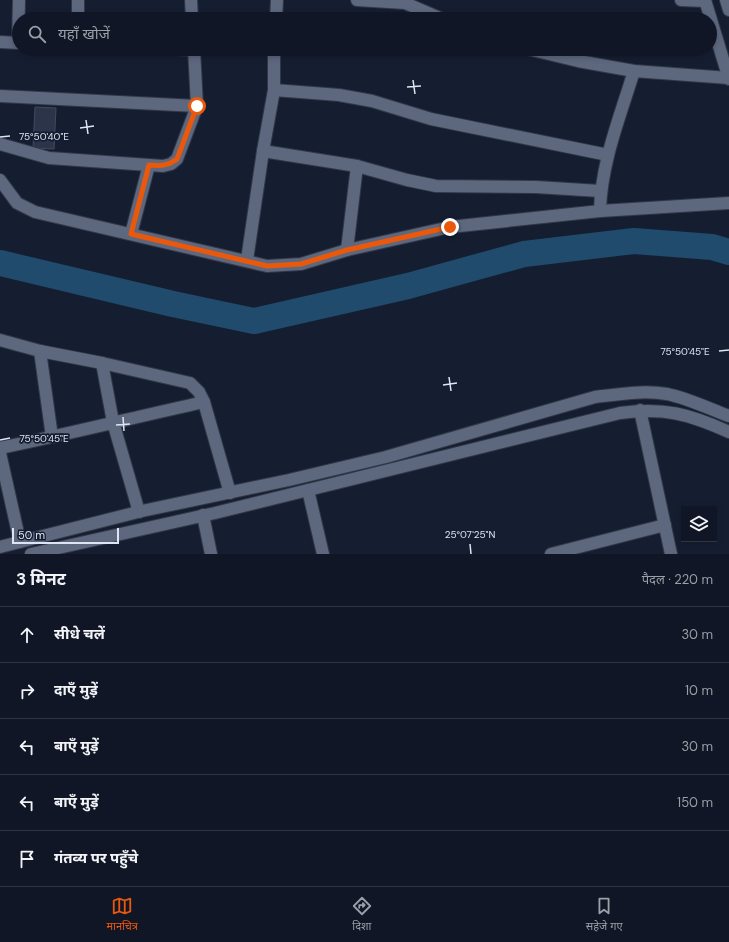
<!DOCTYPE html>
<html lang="hi">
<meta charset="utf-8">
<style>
body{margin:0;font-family:"DM Sans","Noto Sans Devanagari",sans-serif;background:#1e2332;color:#f1f3f6}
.controls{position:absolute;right:12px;bottom:12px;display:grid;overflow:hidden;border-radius:0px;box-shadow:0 2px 6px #0003}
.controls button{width:36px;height:36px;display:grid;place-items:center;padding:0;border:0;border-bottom:1px solid #303542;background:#101625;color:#f1f3f6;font:20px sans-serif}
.scale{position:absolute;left:12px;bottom:10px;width:107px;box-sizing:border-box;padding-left:4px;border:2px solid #dee4f2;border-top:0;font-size:11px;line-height:14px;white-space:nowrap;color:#dee4f2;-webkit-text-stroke:3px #151e31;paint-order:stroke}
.stop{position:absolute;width:12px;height:12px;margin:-9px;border:3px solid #ea580c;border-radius:50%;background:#fff}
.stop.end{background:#ea580c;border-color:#fff;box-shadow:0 1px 4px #0008}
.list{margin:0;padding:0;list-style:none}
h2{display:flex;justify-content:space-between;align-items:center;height:52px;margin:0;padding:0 16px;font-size:17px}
h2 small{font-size:13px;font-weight:400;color:#9c9fa7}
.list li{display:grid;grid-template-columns:26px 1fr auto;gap:12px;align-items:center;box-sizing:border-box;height:56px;padding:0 16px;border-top:1px solid #303542}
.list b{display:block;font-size:15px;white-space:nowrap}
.list em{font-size:13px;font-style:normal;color:#9c9fa7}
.icon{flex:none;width:22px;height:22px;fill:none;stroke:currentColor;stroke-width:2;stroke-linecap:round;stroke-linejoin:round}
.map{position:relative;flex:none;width:729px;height:554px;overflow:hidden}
.search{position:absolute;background:#101625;box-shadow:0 2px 6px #0003;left:12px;right:12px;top:12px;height:44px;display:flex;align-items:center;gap:10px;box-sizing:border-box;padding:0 14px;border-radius:22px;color:#9c9fa7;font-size:15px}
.sheet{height:332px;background:#101625}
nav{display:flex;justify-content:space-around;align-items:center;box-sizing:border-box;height:56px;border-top:1px solid #303542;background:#101625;font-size:11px;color:#9c9fa7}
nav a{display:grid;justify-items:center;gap:2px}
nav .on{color:#ea580c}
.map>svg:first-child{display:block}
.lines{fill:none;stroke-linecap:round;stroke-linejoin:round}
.river{stroke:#204b6c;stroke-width:26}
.building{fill:#2b3449;stroke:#414a60}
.minor-casing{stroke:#333848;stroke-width:14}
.minor{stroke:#5d687f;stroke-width:12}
.route{stroke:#ea580c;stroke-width:5}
.ticks{fill:none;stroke:#dee4f2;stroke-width:1.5}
.ticks-label{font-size:10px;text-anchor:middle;fill:#dee4f2;stroke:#151e31;stroke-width:3.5;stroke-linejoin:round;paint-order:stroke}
</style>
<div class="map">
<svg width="729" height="554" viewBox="0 0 729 554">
<rect width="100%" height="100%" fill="#151e31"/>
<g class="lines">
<!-- river -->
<polyline class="river" points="0,263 173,304 254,321 408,286 524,254 634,241 712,247 729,252"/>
</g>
<!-- building -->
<polygon class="building" points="35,107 56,108 54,149 33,148"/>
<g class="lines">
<defs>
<g id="minor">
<polyline points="191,0 192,19"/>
<polyline points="357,0 405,3 442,19"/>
<polyline points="681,0 705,1"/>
<polyline points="705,0 729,79"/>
<polyline points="726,0 729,10"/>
<polyline points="78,19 78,0"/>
<polyline points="276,19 277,0"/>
<polyline points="0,42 19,43"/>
<polyline points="18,43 19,0"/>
<polyline points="176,49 194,50"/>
<polyline points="528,49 578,61 634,71 729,78"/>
<polyline points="274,90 339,95 372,101 431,119 608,155"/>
<polyline points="0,96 197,106"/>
<polyline points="0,144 49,158 163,166 171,164 177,159 197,106 194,49"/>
<polyline points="263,151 357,166 407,180 436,186 536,187 600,191"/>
<polyline points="0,180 17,203 35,212 267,266 301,264 347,250 450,227 600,211 729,203"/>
<path d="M600,211c1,-48 20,-94 34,-140"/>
<polyline points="131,234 149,165"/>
<polyline points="347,250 357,166"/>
<polyline points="247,260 263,151 274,90 274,49"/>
<polyline points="0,340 40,351 102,363 190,383 199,392 204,402 230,493"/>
<polyline points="40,351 52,437"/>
<polyline points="102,363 113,422 139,512"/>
<polyline points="640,410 671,554"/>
<path d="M0,448c68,-14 136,-31 204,-46"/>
<polyline points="0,453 20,542"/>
<polyline points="308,490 323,554"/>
<polyline points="203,515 211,554"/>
<path d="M0,547l142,-36 147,-31 97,-23 209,-60c24,-3 49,-7 72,-3 20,4 43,15 62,22"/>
<path d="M31,554l184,-41 405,-100c44,-6 69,1 109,19"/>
<polyline points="551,554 665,525"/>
</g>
</defs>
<!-- minor casing -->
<use href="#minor" class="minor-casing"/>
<!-- minor -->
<use href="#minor" class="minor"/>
</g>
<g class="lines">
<!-- route -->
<path class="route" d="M197,106l-20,53c-9,7 -16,7 -28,6l-18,69 136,32 34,-2 46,-14 103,-23"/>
</g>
<!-- ticks -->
<path class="ticks" d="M413,80l2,14M407,87l14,-1M86,120l2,14M80,128l14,-2M0,137l10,-1M719,351l10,-1M449,377l2,14M443,385l14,-2M123,417l1,14M116,425l14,-1M0,440l10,-2M470,544l1,10"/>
<g class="ticks-label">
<text x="44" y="140">75°50'40"E</text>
<text x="685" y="355">75°50'45"E</text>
<text x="44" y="442">75°50'45"E</text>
<text x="470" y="538">25°07'25"N</text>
</g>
</svg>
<div class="controls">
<button><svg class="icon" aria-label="layers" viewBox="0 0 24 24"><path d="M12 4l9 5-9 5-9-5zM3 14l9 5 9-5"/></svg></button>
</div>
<div class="scale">50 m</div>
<div class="stop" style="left:197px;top:106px"></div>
<div class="stop end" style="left:450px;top:227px"></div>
<div class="search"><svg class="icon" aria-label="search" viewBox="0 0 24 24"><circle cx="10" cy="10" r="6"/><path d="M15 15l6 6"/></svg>यहाँ खोजें</div>
</div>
<section class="sheet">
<h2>3 मिनट<small>पैदल · 220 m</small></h2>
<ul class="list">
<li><svg class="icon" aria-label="ahead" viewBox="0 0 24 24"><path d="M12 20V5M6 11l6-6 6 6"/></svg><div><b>सीधे चलें</b></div><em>30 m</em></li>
<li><svg class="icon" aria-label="right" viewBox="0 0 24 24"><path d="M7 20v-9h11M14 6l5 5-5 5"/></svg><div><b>दाएँ मुड़ें</b></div><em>10 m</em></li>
<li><svg class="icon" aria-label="left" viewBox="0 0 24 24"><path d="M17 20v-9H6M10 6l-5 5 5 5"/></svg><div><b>बाएँ मुड़ें</b></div><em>30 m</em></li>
<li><svg class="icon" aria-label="left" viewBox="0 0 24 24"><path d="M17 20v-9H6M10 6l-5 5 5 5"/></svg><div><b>बाएँ मुड़ें</b></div><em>150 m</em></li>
<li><svg class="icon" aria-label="arrive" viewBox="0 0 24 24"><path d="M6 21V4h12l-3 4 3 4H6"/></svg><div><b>गंतव्य पर पहुँचे</b></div></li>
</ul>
</section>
<nav>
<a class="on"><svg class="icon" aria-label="map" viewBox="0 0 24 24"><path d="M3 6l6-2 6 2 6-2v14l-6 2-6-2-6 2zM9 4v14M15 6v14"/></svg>मानचित्र</a>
<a><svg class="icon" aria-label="directions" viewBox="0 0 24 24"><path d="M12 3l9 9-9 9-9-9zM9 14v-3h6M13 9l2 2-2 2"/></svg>दिशा</a>
<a><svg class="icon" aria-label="saved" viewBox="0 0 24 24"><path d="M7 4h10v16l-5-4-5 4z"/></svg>सहेजे गए</a>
</nav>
